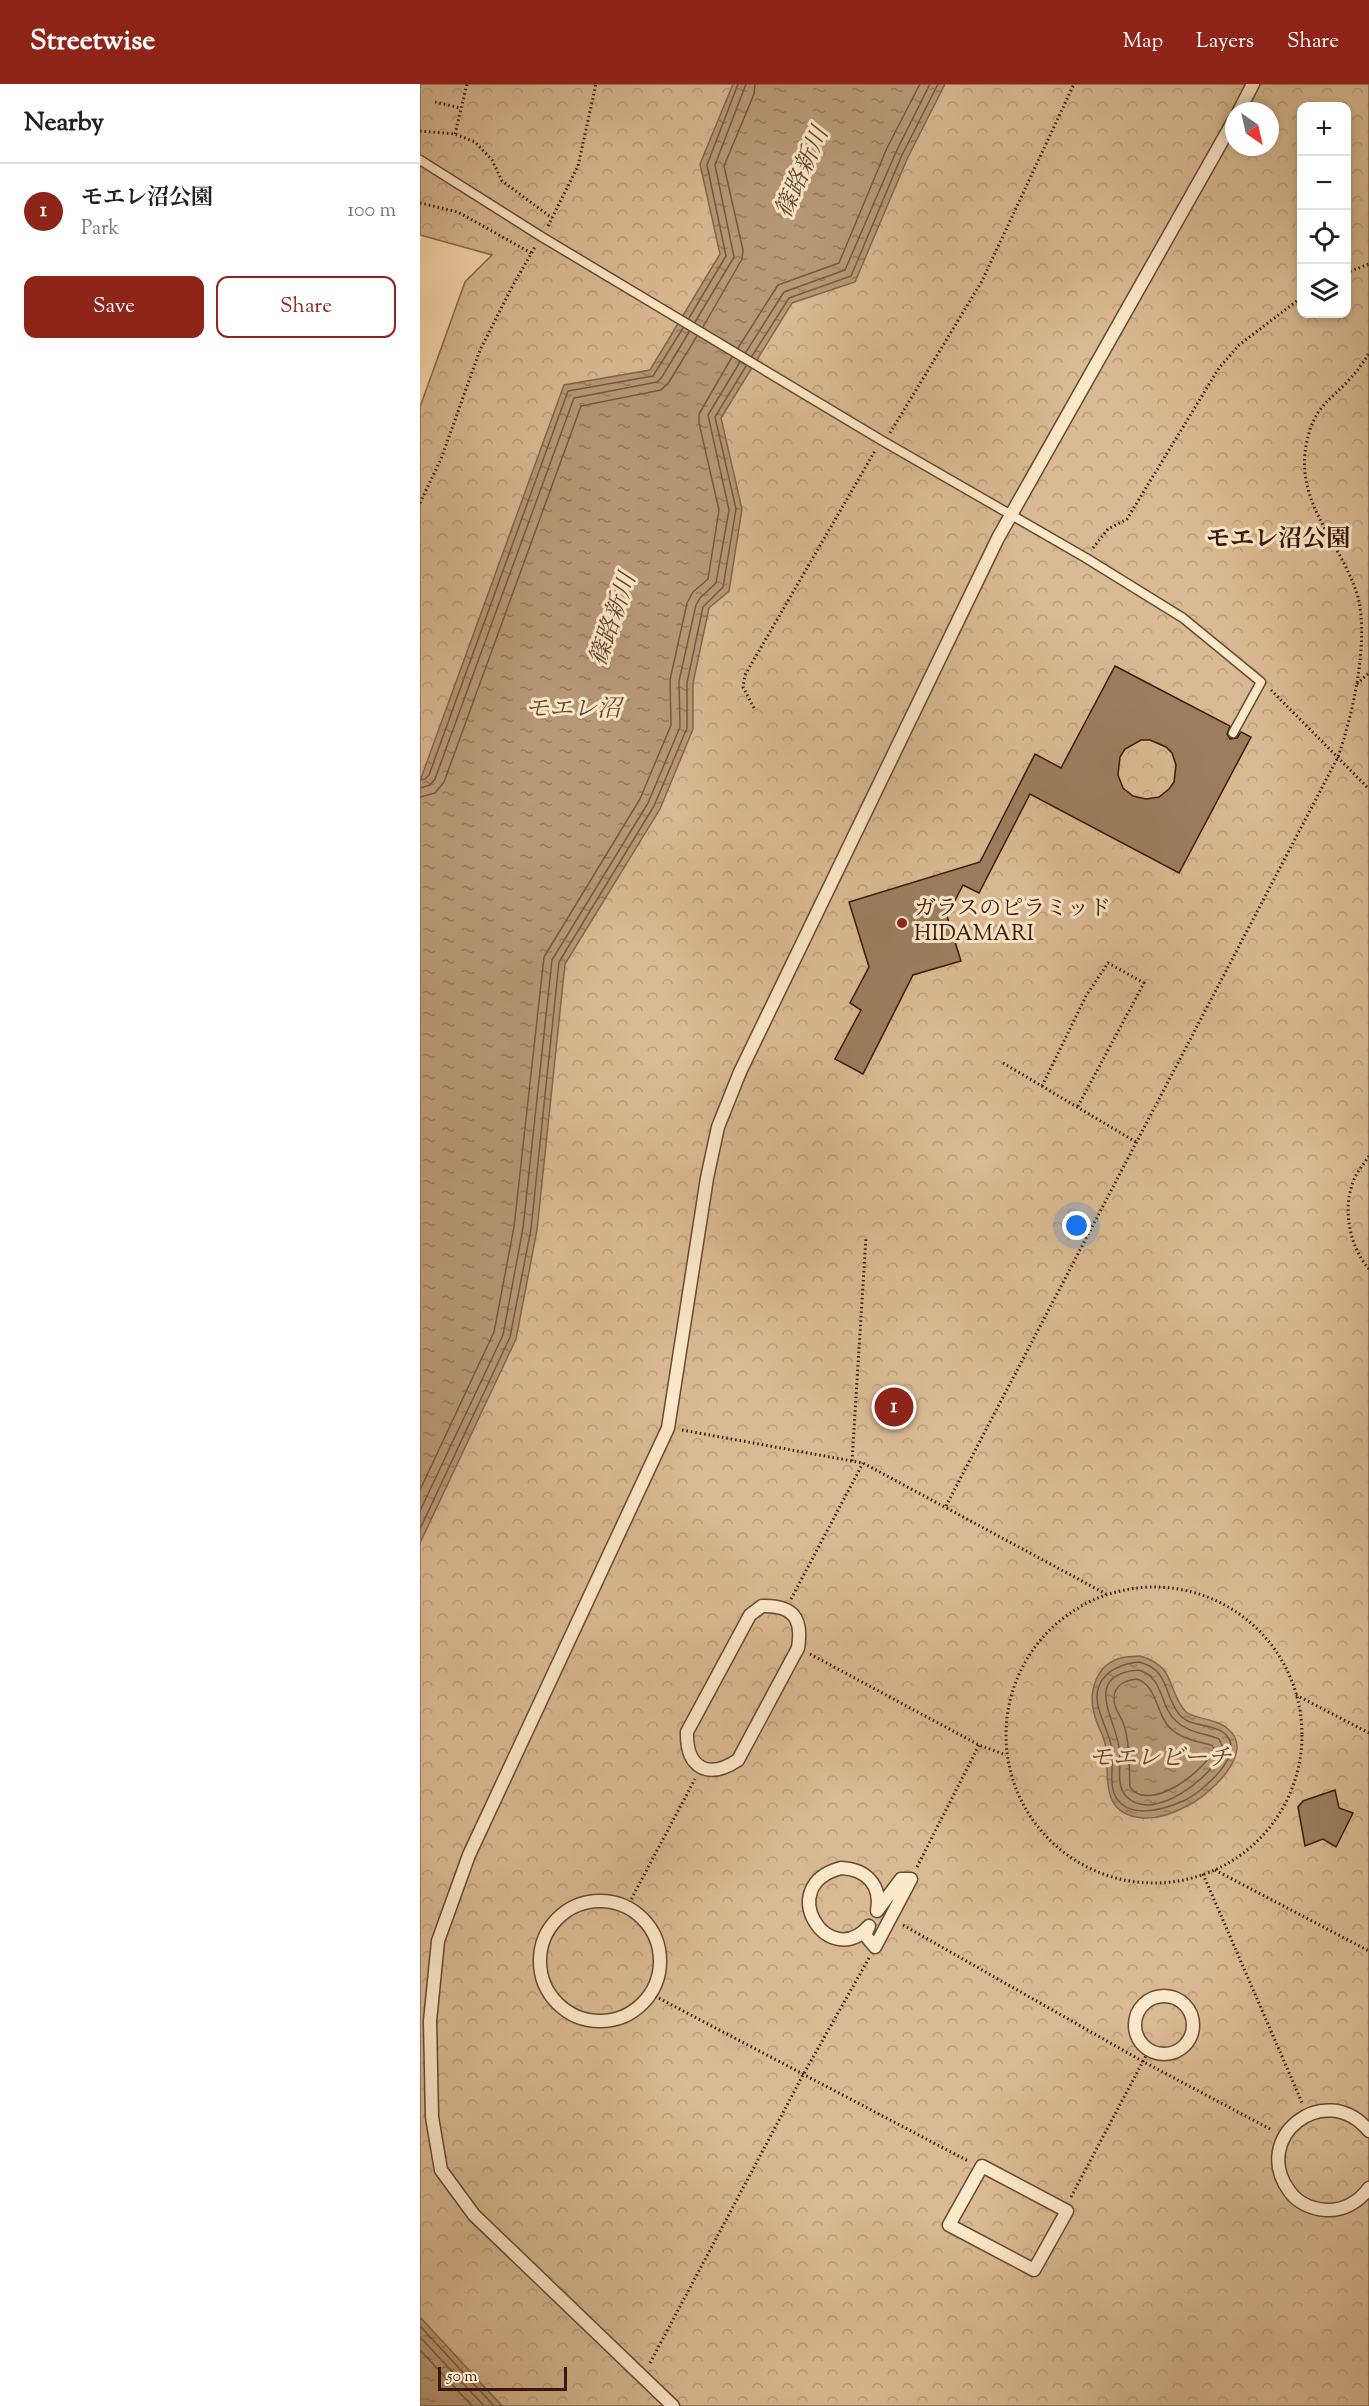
<!DOCTYPE html>
<meta charset="utf-8">
<style>
body{margin:0;font-family:"Sorts Mill Goudy","Noto Serif JP",serif;background:#f2f2f2;color:#202124}
.controls{position:absolute;right:18px;top:18px;display:grid;overflow:hidden;border-radius:12px;box-shadow:0 3px 9px #0003}
.controls button{width:54px;height:54px;display:grid;place-items:center;padding:0;border:0;border-bottom:2px solid #e0e0e0;background:#fff;color:#202124;font:30px sans-serif}
.compass{position:absolute;left:805px;top:18px;width:54px;height:54px;border-radius:50%;background:#fff;box-shadow:0 3px 9px #0003;rotate:146deg}
.scale{position:absolute;left:18px;bottom:15px;width:129px;box-sizing:border-box;padding-left:6px;border:3px solid #36190a;border-top:0;font-size:16px;line-height:21px;white-space:nowrap;color:#36190a;-webkit-text-stroke:4px #fce8ca;paint-order:stroke}
.you{position:absolute;left:657px;top:1142px;width:21px;height:21px;margin:-15px;border:4px solid #fff;border-radius:50%;background:#1a73e8;box-shadow:0 0 0 9px #1a73e833}
.badge{display:grid;place-items:center;width:39px;height:39px;border-radius:50%;background:#8f2418;color:#fff;font-size:20px;font-weight:700}
.pin{position:absolute;translate:-50% -50%;border:3px solid #fff;box-shadow:0 2px 6px #0006}
.list{margin:0;padding:0;list-style:none}
h2{display:flex;justify-content:space-between;align-items:center;height:78px;margin:0;padding:0 24px;font-size:26px}
h2 small{font-size:20px;font-weight:400;color:#757577}
.list li{display:grid;grid-template-columns:39px 1fr auto;gap:18px;align-items:center;box-sizing:border-box;height:96px;padding:0 24px;border-top:2px solid #e0e0e0}
.list b{display:block;font-size:22px;white-space:nowrap}
.list p{margin:0;font-size:20px;white-space:nowrap;color:#757577}
.list em{font-size:20px;font-style:normal;color:#757577}
.actions{display:flex;gap:12px;padding:18px 24px}
.actions a{flex:1;padding:14px 0;border:2px solid #8f2418;border-radius:12px;text-align:center;font-size:21px;color:#8f2418}
.actions .main{background:#8f2418;color:#fff}
.icon{flex:none;width:33px;height:33px;fill:none;stroke:currentColor;stroke-width:2;stroke-linecap:round;stroke-linejoin:round}
.map{position:relative;flex:none;width:949px;height:2322px;overflow:hidden}
header{display:flex;align-items:center;gap:36px;box-sizing:border-box;height:84px;padding:0 30px;background:#8f2418;color:#fff}
header strong{font-size:28px}
nav{display:flex;gap:33px;margin-inline-start:auto;font-size:21px}
main{display:flex}
aside{flex:1;background:#fff}
.map>svg:first-child{display:block}
.forest{fill:url(#forest-crowns);stroke:#886a4e;stroke-width:1.5;fill-rule:evenodd}
.water{fill:url(#water-ripples);stroke:#84664b;stroke-width:1.5}
.lines{fill:none;stroke-linecap:round;stroke-linejoin:round}
.shore{stroke:#775940;stroke-width:1.5}
.building{fill:#9c7e5f;stroke:#36190a;stroke-width:1.5;fill-rule:evenodd}
.service-casing{stroke:#674a33;stroke-width:11}
.pedestrian-casing{stroke:#674a33;stroke-width:15}
.path{stroke:#36190a;stroke-width:3;stroke-dasharray:1.5 3;stroke-linecap:butt}
.service{stroke:#fce8ca;stroke-width:8}
.pedestrian{stroke:#fce8ca;stroke-width:12}
.poi-dot{fill:#8f2418;stroke:#fce8ca;stroke-width:2}
.labels{text-anchor:middle;dominant-baseline:central;stroke-width:6;stroke-linejoin:round;paint-order:stroke}
.poi-label{font-size:22px;fill:#36190a;stroke:#fce8ca;text-anchor:start}
.water-label{font-size:24px;font-style:italic;fill:#644630;stroke:#fce8ca}
.neighbourhood-label{font-size:24px;font-weight:bold;fill:#36190a;stroke:#fce8ca}
</style>
<header>
<strong>Streetwise</strong>
<nav><a>Map</a><a>Layers</a><a>Share</a></nav>
</header>
<main>
<aside>
<h2>Nearby<small></small></h2>
<ul class="list">
<li><span class="badge">1</span><div><b>モエレ沼公園</b><p>Park</p></div><em>100 m</em></li>
</ul>
<div class="actions"><a class="main">Save</a><a>Share</a></div>
</aside>
<div class="map">
<svg width="949" height="2322" viewBox="0 0 949 2322">
<defs>
<pattern id="forest-crowns" width="20" height="18" patternUnits="userSpaceOnUse" patternTransform="scale(1.5)"><rect width="20" height="18" fill="#daba92"/><path d="M2 6a3 3 0 1 1 6 0M12 15a3 3 0 1 1 6 0" fill="none" stroke="#bc9f7d"/></pattern>
<pattern id="water-ripples" width="26" height="14" patternUnits="userSpaceOnUse" patternTransform="scale(1.5)"><rect width="26" height="14" fill="#b89976"/><path d="M2 4q2-2 4 0t4 0M15 11q2-2 4 0t4 0" fill="none" stroke="#967c5f"/></pattern>
</defs>
<rect width="100%" height="100%" fill="#fbdbae"/>
<filter id="stains"><feTurbulence type="fractalNoise" baseFrequency=".00333" numOctaves="4"/><feColorMatrix values="0 0 0 0 .2 0 0 0 0 .09 0 0 0 0 .02 0 0 0 .5 -.17"/></filter>
<radialGradient id="worn" r=".72"><stop offset=".6" stop-color="#630" stop-opacity="0"/><stop offset="1" stop-color="#630" stop-opacity=".3"/></radialGradient>
<!-- forest -->
<path class="forest" d="M0,0h949v2322h-949v-1999l45,-125 27,-27 -72,-20zM882,22h44v208h-44zM814,27h36v36h-36z"/>
<!-- water -->
<g class="water">
<polygon points="313,0 525,0 488,73 435,198 372,219 301,334 322,425 309,507 289,524 273,599 273,645 240,725 145,880 117,1146 96,1255 0,1459 0,697 144,301 230,286 300,170 280,80"/>
<path d="M720,1572c38,11 26,35 46,56 12,8 32,7 42,17 29,24 -20,67 -41,77 -13,7 -29,13 -44,12 -46,-4 -32,-44 -38,-75 -3,-11 -9,-20 -11,-30 -6,-22 3,-49 27,-55 6,-2 13,-1 19,-2z"/>
<polygon points="0,2233 82,2322 0,2322"/>
</g>
<g class="lines">
<!-- shore -->
<g class="shore">
<polyline points="269,234 306,172 287,81 318,0"/>
<polyline points="275,238 314,173 295,81 326,0"/>
<polyline points="283,243 322,175 323,166 304,82 334,10 335,0"/>
<polyline points="318,264 358,201 419,179 467,64 500,0"/>
<polyline points="326,268 364,208 425,186 476,68 510,0"/>
<polyline points="332,272 369,214 431,192 482,71 518,0"/>
<polyline points="0,696 5,695 9,691 148,307 233,292 263,244"/>
<polyline points="0,704 10,701 15,695 154,314 237,298 242,293 269,248"/>
<polyline points="0,713 15,709 24,698 161,322 241,306 249,298 277,252"/>
<polyline points="0,1406 74,1248 94,1143 124,873 220,715 251,641 250,596 267,519 273,508 288,495 299,426 279,339 279,330 312,273"/>
<polyline points="0,1427 83,1251 103,1144 132,876 228,719 260,643 259,597 276,521 280,514 296,499 309,426 288,331 320,278"/>
<polyline points="0,1445 90,1253 111,1145 139,878 234,722 267,644 267,599 283,523 303,503 316,425 295,333 326,282"/>
<path d="M719,1578c31,8 24,32 40,52 11,14 32,9 45,19 25,20 -24,61 -41,68 -20,9 -58,20 -69,-8 -5,-13 0,-32 -2,-45 -3,-13 -8,-23 -12,-35 -11,-31 10,-48 39,-51z"/>
<path d="M718,1586c26,6 21,36 38,51 12,12 29,12 43,18l4,9c-8,28 -71,77 -97,48 -11,-11 -4,-34 -7,-49 -5,-31 -36,-72 19,-77z"/>
<path d="M717,1595c21,7 19,37 34,50 11,10 27,13 40,16l3,3c-7,23 -66,66 -84,39 -1,-21 0,-42 -6,-62 -3,-9 -11,-17 -10,-27 0,-13 12,-18 23,-19z"/>
<polyline points="0,2242 74,2322"/>
<polyline points="0,2253 64,2322"/>
<polyline points="0,2266 52,2322"/>
</g>
</g>
<!-- building -->
<g class="building">
<path d="M695,582l115,60 -3,8 3,5 7,-1 4,-6 10,5 -72,136 -149,-79 -51,99 -16,-8 -16,31 14,45 -48,14 -50,99 -28,-15 26,-49 -11,-7 19,-36 -20,-65 131,-40 55,-108 26,14zM721,656h9l16,7 6,6 4,12 -2,17 -5,7 -10,8 -13,2 -13,-3 -10,-8 -5,-13 2,-18 5,-8z"/>
<polygon points="915,1706 919,1724 933,1729 916,1763 903,1755 885,1762 878,1723 883,1717"/>
</g>
<g class="lines">
<defs>
<polyline id="service" points="0,76 122,153 461,356 666,474 763,534 841,598 813,649"/>
<g id="pedestrian">
<polyline points="819,27 833,0"/>
<path d="M342,1522c31,-1 41,12 36,42l-60,112c-30,20 -52,8 -51,-28l63,-117z"/>
<path d="M421,1784c25,1 41,17 36,43l24,-32h10l-36,68 -10,-12 4,-9c-40,46 -96,-40 -28,-58z"/>
<circle cx="180" cy="1877" r="60"/>
<circle cx="744" cy="1941" r="29"/>
<path d="M949,2047c-44,-53 -120,7 -79,61 8,11 22,17 36,18 17,1 33,-8 43,-22"/>
<polygon points="562,2082 647,2127 614,2186 529,2141"/>
<polyline points="253,2322 54,2131 21,2086 12,2033 10,1937 18,1857 49,1771 248,1344 287,1094 298,1043 320,988 578,454 814,36"/>
</g>
</defs>
<!-- service casing -->
<use href="#service" class="service-casing"/>
<!-- pedestrian casing -->
<use href="#pedestrian" class="pedestrian-casing"/>
<!-- path -->
<g class="path">
<polyline points="15,18 40,24"/>
<polyline points="0,47 35,50 55,58 72,76 82,97 132,134"/>
<polyline points="35,50 47,0"/>
<polyline points="0,119 38,128 111,169"/>
<polyline points="128,142 158,82 176,0"/>
<polyline points="926,189 949,180"/>
<polyline points="470,349 562,197 654,0"/>
<polyline points="0,419 21,375 60,266 92,203 115,163"/>
<polyline points="673,464 688,445 707,435 799,284 819,261 882,213"/>
<polyline points="937,600 949,589"/>
<polyline points="851,606 949,705"/>
<polyline points="334,624 323,603 325,591 456,365"/>
<polyline points="583,979 716,1058"/>
<polyline points="622,1002 666,912 688,879 724,899 657,1024"/>
<path d="M949,1072c-6,9 -14,18 -17,29 -9,27 -2,62 17,84"/>
<polyline points="262,1346 443,1379 686,1510"/>
<polyline points="432,1377 446,1153"/>
<path d="M526,1422l392,-749c15,-43 31,-115 20,-160 -18,-60 -72,-99 -47,-170 8,-22 21,-29 36,-45 9,-9 16,-19 22,-29"/>
<circle cx="734" cy="1651" r="148"/>
<polyline points="371,1515 443,1379"/>
<polyline points="390,1570 559,1661 586,1671"/>
<polyline points="876,1611 949,1649"/>
<polyline points="497,1783 559,1661"/>
<polyline points="795,1786 949,1867"/>
<polyline points="783,1790 883,2021"/>
<polyline points="207,1823 275,1695"/>
<polyline points="483,1841 722,1977 852,2046"/>
<polyline points="231,1910 548,2077"/>
<polyline points="651,2113 729,1966"/>
<polyline points="230,2279 383,1991 449,1874"/>
</g>
<!-- service -->
<use href="#service" class="service"/>
<!-- pedestrian -->
<use href="#pedestrian" class="pedestrian"/>
</g>
<!-- markers -->
<circle class="poi-dot" cx="482" cy="839" r="6"/>
<g class="labels">
<!-- poi labels -->
<g class="poi-label">
<text x="494" y="826">ガラスのピラミッド<tspan x="494" dy="25">HIDAMARI</tspan></text>
</g>
<!-- water labels -->
<g class="water-label">
<text transform="translate(383 89) rotate(-66)">篠路新川</text>
<text transform="translate(194 536) rotate(-71)">篠路新川</text>
<text x="153" y="626">モエレ沼</text>
<text x="740" y="1675">モエレビーチ</text>
</g>
<!-- neighbourhood labels -->
<g class="neighbourhood-label">
<text x="858" y="456">モエレ沼公園</text>
</g>
</g>
<rect width="100%" height="100%" filter="url(#stains)"/>
<rect width="100%" height="100%" fill="url(#worn)"/>
</svg>
<div class="controls">
<button>+</button>
<button>−</button>
<button><svg class="icon" aria-label="locate" viewBox="0 0 24 24"><circle cx="12" cy="12" r="6"/><path d="M12 2v4M12 18v4M2 12h4M18 12h4"/></svg></button>
<button><svg class="icon" aria-label="layers" viewBox="0 0 24 24"><path d="M12 4l9 5-9 5-9-5zM3 14l9 5 9-5"/></svg></button>
</div>
<svg class="compass" viewBox="-18 -18 36 36"><path d="M0-13l5 13h-10z" fill="#e53935"/><path d="M0 13l5-13h-10z" fill="#757577"/></svg>
<div class="scale">50 m</div>
<div class="you"></div>
<div class="pin badge" style="left:474px;top:1323px">1</div>
</div>
</main>
